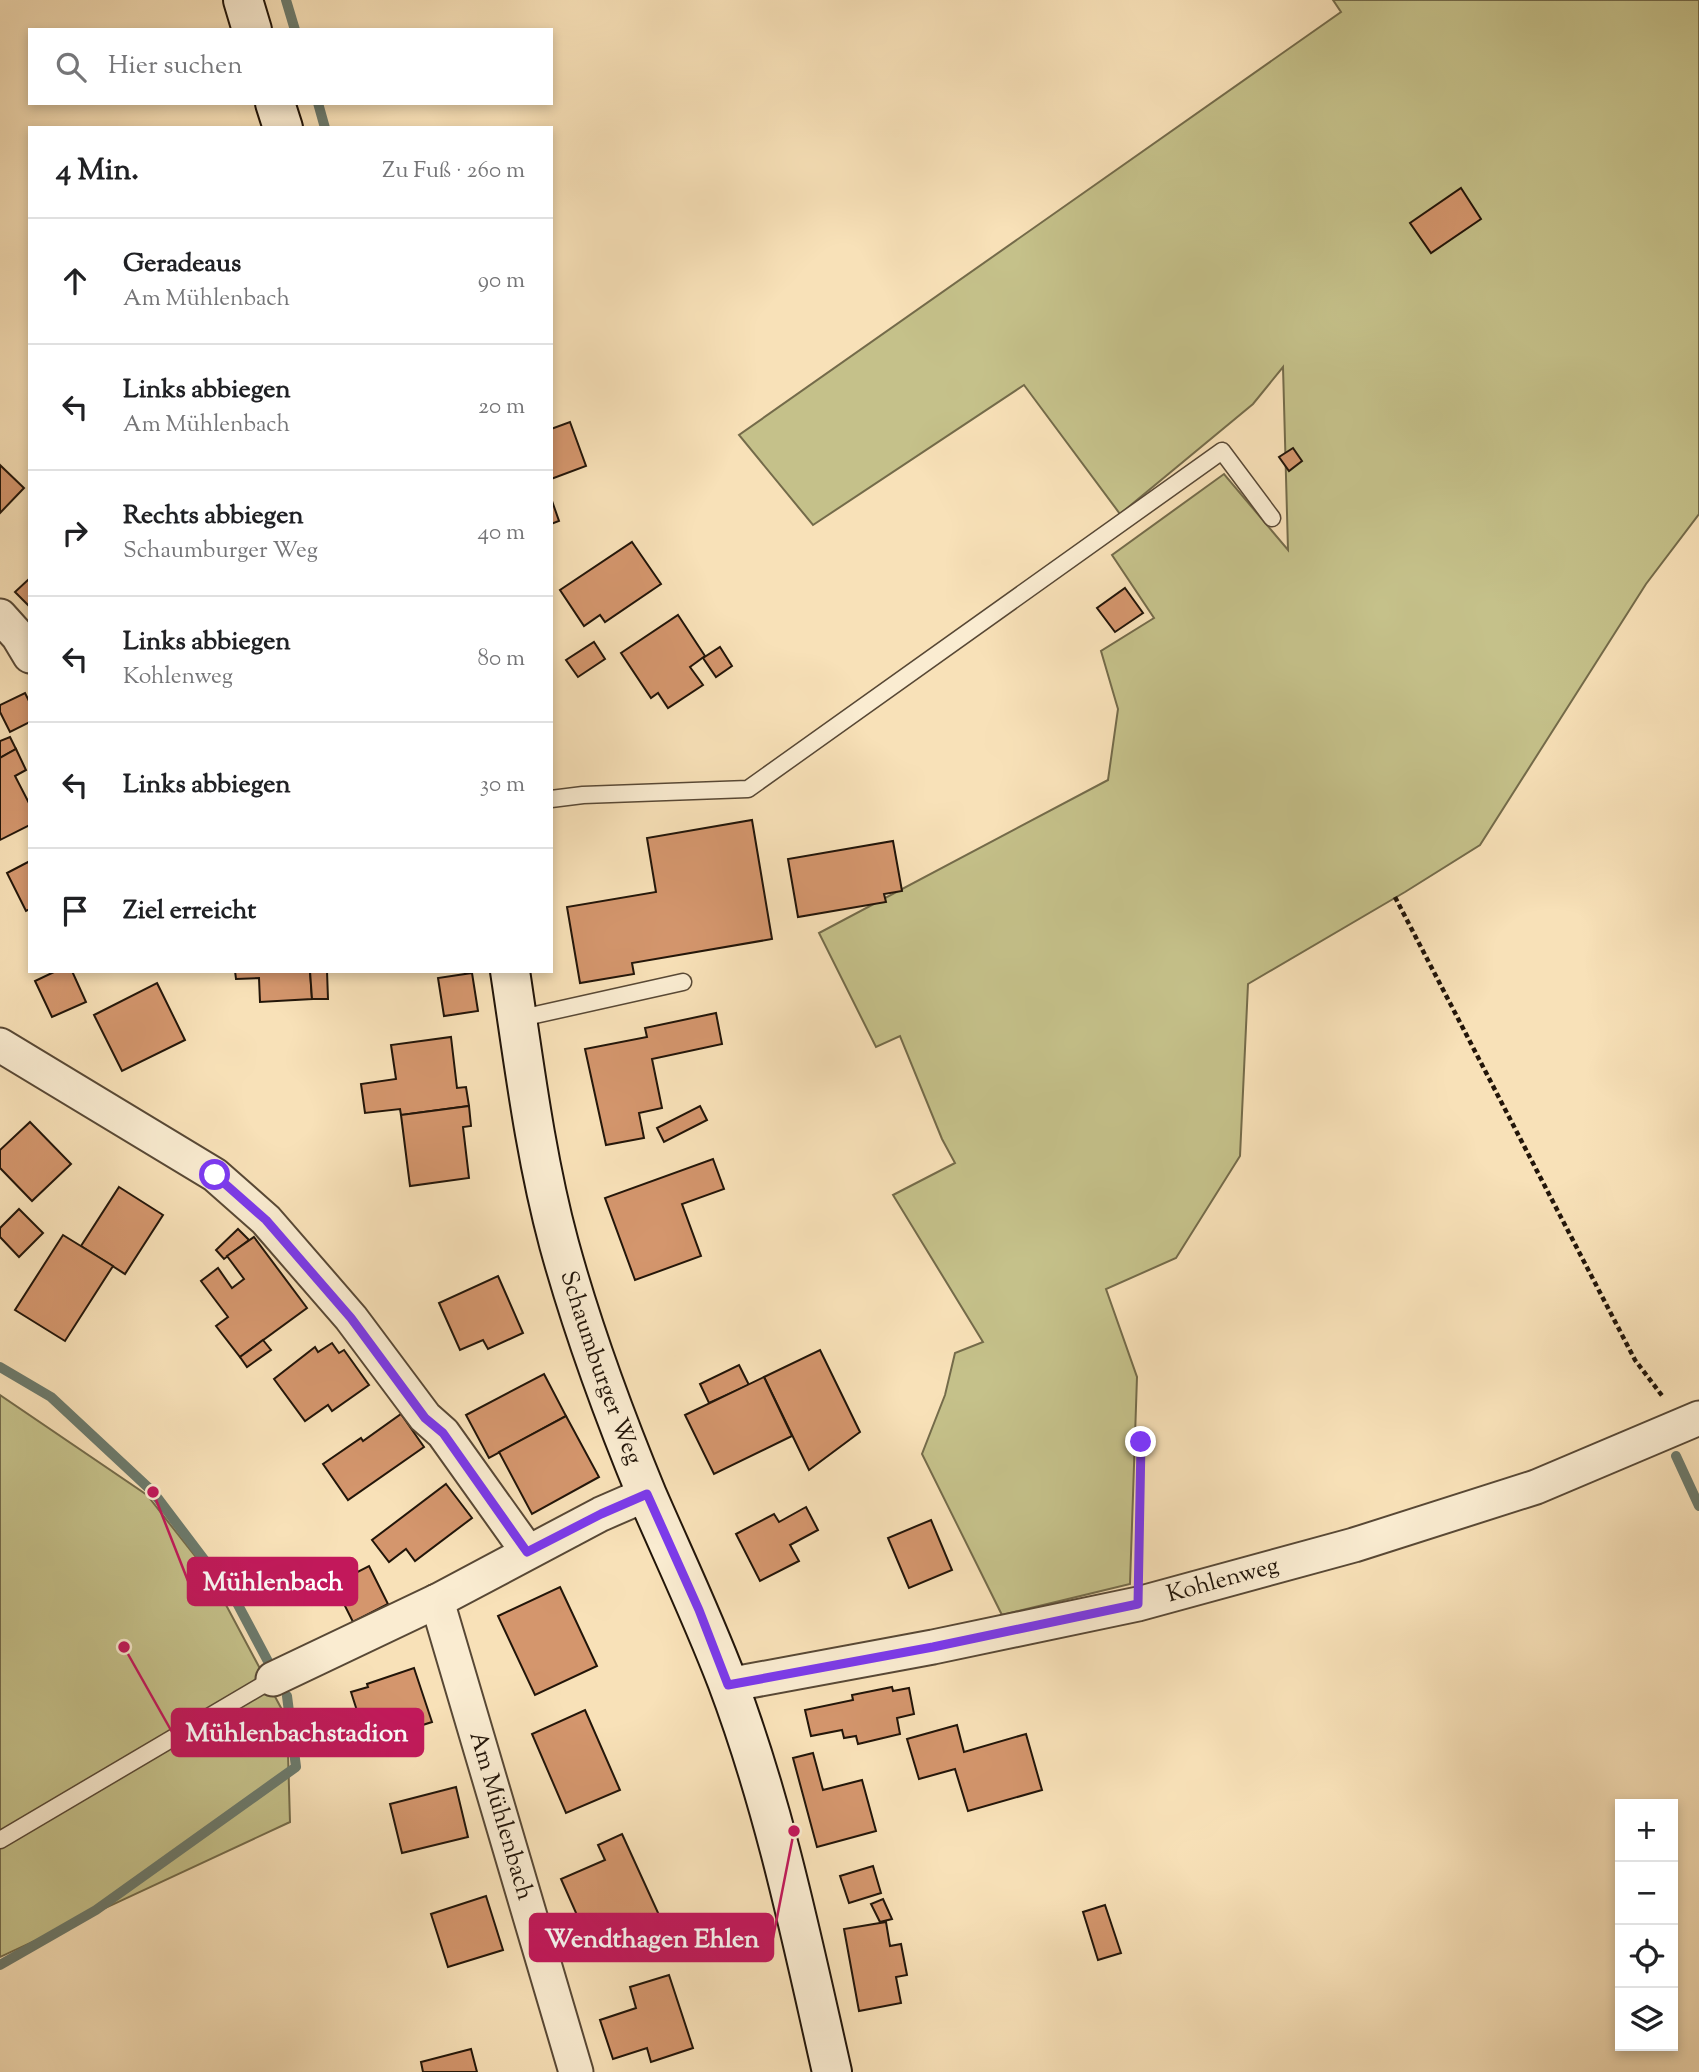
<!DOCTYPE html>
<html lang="de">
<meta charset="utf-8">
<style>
body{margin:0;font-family:"Sorts Mill Goudy",serif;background:#f2f2f2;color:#202124}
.controls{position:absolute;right:21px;bottom:21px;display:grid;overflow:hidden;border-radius:0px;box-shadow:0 4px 10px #0003}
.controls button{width:63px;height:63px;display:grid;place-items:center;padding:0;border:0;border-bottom:2px solid #e0e0e0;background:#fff;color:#202124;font:35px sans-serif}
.stop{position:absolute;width:21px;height:21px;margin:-16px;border:5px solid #7c3aed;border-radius:50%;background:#fff}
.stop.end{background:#7c3aed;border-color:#fff;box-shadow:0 2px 7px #0008}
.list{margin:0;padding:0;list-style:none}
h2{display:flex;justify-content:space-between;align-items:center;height:91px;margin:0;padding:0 28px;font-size:30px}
h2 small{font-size:23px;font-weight:400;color:#757577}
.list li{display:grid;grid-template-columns:46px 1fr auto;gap:21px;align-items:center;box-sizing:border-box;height:126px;padding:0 28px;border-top:2px solid #e0e0e0}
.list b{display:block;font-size:26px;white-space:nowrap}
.list p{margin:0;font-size:23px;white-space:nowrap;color:#757577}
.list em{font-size:23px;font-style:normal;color:#757577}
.icon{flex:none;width:38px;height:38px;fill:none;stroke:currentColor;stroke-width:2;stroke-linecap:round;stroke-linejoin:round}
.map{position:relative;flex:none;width:1699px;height:2072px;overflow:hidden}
.search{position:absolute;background:#fff;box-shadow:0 4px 10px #0003;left:28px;top:28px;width:525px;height:77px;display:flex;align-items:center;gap:18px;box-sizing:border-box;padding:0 24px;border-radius:0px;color:#757577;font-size:26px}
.panel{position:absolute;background:#fff;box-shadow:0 4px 10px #0003;left:28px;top:126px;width:525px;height:847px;border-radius:0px}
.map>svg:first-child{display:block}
.green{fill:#c5c18a;stroke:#746b4a;stroke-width:2}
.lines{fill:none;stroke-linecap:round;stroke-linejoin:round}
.stream{stroke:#6c7a6c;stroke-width:10}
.building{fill:#d4966d;stroke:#221509;stroke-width:2}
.lane-casing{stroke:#584835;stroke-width:19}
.street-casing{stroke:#584835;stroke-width:37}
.secondary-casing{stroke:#221509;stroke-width:42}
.path{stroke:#221509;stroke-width:4.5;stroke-dasharray:5 3.5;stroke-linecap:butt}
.lane{stroke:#faecd1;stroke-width:16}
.street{stroke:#faecd1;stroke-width:33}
.secondary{stroke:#faecd1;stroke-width:38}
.route{stroke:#7c3aed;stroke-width:9}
.labels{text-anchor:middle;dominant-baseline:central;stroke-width:5;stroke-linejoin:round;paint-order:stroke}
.street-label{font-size:24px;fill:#221509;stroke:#faecd1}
.leader{fill:none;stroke:#c2185b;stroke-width:2.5}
.callout-dot{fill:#c2185b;stroke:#faecd1;stroke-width:2.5}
.callout{fill:#c2185b;stroke:#c2185b;stroke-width:2.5}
.callout-label{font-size:26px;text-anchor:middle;font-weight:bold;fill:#fff}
</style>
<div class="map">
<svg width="1699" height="2072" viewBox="0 0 1699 2072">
<rect width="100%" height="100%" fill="#f8e1b8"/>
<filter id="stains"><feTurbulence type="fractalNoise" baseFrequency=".00286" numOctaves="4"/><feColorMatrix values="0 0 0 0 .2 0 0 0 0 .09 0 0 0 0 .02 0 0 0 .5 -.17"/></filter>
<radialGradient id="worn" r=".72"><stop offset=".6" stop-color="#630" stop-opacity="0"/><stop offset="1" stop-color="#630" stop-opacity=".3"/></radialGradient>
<!-- green -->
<g class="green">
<polygon points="1333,0 1699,0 1699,514 1646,584 1480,845 1405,892 1248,984 1240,1156 1176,1258 1106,1289 1137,1377 1130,1584 1002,1615 922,1454 945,1395 955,1353 983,1342 893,1195 955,1163 942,1139 900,1036 876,1047 819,933 1108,780 1118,709 1101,651 1154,618 1112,555 1224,474 1288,550 1283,367 1253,404 1120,514 1024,385 813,525 739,435 1341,12"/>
<polygon points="0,1395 147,1495 210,1575 287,1719 290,1822 0,1957"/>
</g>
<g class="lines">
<!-- stream -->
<g class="stream">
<polyline points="286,0 295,30"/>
<polyline points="318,103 325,128"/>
<polyline points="0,1367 51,1397 153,1492 237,1603 271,1667"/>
<polyline points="1676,1456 1699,1506"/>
<polyline points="0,1965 96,1910 296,1767 287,1696"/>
</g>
</g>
<!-- building -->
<g class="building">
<polygon points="1461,188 1481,219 1431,253 1410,223"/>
<polygon points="570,422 586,466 551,479 551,429"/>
<polygon points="1293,448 1302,461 1289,471 1279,457"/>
<polygon points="0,465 24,488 0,513"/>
<polygon points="551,498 559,521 551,524"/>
<polygon points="632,542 661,584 605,622 600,615 584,626 560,590"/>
<polygon points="30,578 30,607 15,592"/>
<polygon points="1125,588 1143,613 1115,632 1097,608"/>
<polygon points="678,615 705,656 690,667 703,685 668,708 658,693 651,698 621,653"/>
<polygon points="594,642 605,659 578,677 566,660"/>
<polygon points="720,647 732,666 716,677 703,658"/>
<polygon points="25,693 30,703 30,722 10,732 0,712 0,705"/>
<polygon points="10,737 16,749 0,758 0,741"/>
<polygon points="16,749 26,770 15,776 30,805 30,825 0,840 0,758"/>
<polygon points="752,820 772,939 632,963 634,974 580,983 567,907 656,892 647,838"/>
<polygon points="893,841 902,891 884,894 886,902 798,917 788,859"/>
<polygon points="30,861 30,909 26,911 7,873"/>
<polygon points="56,971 72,971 86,1002 52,1017 35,981"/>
<polygon points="235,971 310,971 312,999 260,1002 259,978 236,979"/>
<polygon points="310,971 327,971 328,999 312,999"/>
<polygon points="472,973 478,1011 444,1016 438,978"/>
<polygon points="157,983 185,1040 122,1071 94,1015"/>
<polygon points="716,1013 722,1044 652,1059 662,1108 639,1113 644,1138 606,1145 585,1049 647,1037 645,1028"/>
<polygon points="451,1037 457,1088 466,1087 469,1106 401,1115 400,1109 365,1113 361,1084 396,1079 391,1045"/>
<polygon points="469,1106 471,1126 463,1127 469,1178 410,1186 401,1115"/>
<polygon points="700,1106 707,1120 664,1142 657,1128"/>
<polygon points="30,1122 71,1164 32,1201 0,1168 0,1150"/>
<polygon points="713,1159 724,1189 682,1204 701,1256 635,1280 605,1198"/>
<polygon points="119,1187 163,1215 125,1274 81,1246"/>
<polygon points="19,1209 43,1233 19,1257 0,1237 0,1228"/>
<polygon points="238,1229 249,1240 224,1259 216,1250"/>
<polygon points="63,1235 113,1266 65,1341 15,1310"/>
<polygon points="254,1237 307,1308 240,1357 216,1326 228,1317 201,1281 218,1268 232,1288 244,1279 227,1256"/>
<polygon points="498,1276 523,1333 488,1349 483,1340 460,1350 439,1303"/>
<polygon points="263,1340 271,1350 247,1367 240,1357"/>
<polygon points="332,1343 339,1353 344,1350 369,1385 332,1411 328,1405 305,1421 274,1379 315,1347 318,1352"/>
<polygon points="820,1350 860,1432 809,1470 764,1377"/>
<polygon points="739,1365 749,1385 709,1403 700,1384"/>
<polygon points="544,1374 566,1416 489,1458 466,1415"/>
<polygon points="764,1377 792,1436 714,1474 685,1415"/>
<polygon points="401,1414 424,1447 348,1500 323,1464 361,1438 363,1441"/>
<polygon points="566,1416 599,1477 532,1514 499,1452"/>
<polygon points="446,1484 472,1518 415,1561 406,1549 389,1562 372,1540"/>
<polygon points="806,1507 818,1530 790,1545 799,1561 760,1581 736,1534 774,1514 779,1522"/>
<polygon points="931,1520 952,1570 909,1588 888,1538"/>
<polygon points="369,1566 388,1604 353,1622 334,1584"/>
<polygon points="560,1587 597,1666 535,1695 498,1616"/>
<polygon points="414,1668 432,1722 385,1737 376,1711 359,1717 351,1692 368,1687 367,1684"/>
<polygon points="892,1687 893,1691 909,1688 914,1714 897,1718 900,1734 858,1744 856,1736 844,1738 842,1730 811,1736 805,1710 853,1700 852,1695"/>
<polygon points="585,1710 620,1790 566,1813 532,1734"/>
<polygon points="957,1725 964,1752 1026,1734 1042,1790 968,1811 955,1769 919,1779 907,1739"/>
<polygon points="813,1753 823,1790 862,1780 876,1831 817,1847 793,1758"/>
<polygon points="456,1787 468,1837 402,1853 390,1804"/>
<polygon points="622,1834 659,1915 613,1935 607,1921 584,1931 561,1879 605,1860 598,1845"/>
<polygon points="873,1866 881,1893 849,1903 840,1876"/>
<polygon points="486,1896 503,1950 448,1967 431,1914"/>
<polygon points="883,1899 892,1919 880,1922 871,1904"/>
<polygon points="1105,1905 1121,1953 1098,1960 1083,1912"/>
<polygon points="886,1922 890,1946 901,1944 907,1975 896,1977 901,2003 859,2011 844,1929"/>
<polygon points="669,1975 693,2048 651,2062 647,2048 613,2059 600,2020 636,2008 630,1987"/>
<polygon points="471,2049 477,2072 423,2072 421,2062"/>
</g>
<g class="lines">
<defs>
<g id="lane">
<polyline points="551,799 583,795 748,789 1222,451 1272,518"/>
<polyline points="517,1019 683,982"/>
<polyline points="0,1840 273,1679"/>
</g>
<g id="street">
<polyline points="0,616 18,636 30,656"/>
<polyline points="0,1045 215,1175 266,1220 351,1318 425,1417 443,1433 528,1552"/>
<path id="s1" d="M437,1601l139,471"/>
<polyline points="273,1679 437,1601 601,1514 647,1494"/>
<path id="s2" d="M728,1685l205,-38 205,-43 216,-59 182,-58 163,-69"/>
</g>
<g id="secondary">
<polyline points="243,0 252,30"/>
<polyline points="275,103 283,128"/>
<path id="s3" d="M510,971c14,92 25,184 49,273 23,84 55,171 88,251 27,62 56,123 80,186 48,127 75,259 105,391"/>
</g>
</defs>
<!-- lane casing -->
<use href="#lane" class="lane-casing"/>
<!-- street casing -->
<use href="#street" class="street-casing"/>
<!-- secondary casing -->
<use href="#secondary" class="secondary-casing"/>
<!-- path -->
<g class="path">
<polyline points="1395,897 1635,1360 1663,1397"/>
<polyline points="1139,1568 1141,1442"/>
</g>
<!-- lane -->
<use href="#lane" class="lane"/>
<!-- street -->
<use href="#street" class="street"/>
<!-- secondary -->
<use href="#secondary" class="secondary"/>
</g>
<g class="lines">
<!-- route -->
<polyline class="route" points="215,1175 266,1220 351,1318 425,1418 443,1433 527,1552 601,1514 647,1494 699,1610 728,1685 933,1647 1138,1604 1141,1442"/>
</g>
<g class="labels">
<!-- street labels -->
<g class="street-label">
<text stroke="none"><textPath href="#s3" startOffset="408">Schaumburger Weg</textPath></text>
<text stroke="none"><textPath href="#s2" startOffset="506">Kohlenweg</textPath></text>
<text stroke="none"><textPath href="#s1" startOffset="224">Am Mühlenbach</textPath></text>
</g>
</g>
<!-- callouts -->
<path class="leader" d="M153 1492L188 1581M124 1647L172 1732M794 1831L773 1938"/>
<g class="callout-dot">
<circle cx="153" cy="1492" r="7"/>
<circle cx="124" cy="1647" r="7"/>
<circle cx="794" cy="1831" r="7"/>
</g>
<g class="callout">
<rect x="188" y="1558" width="169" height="47" rx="7"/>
<rect x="172" y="1709" width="251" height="47" rx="7"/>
<rect x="530" y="1914" width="243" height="47" rx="7"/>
</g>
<g class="callout-label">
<text x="273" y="1590">Mühlenbach</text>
<text x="297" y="1741">Mühlenbachstadion</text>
<text x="652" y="1947">Wendthagen Ehlen</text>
</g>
<rect width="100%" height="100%" filter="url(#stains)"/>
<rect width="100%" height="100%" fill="url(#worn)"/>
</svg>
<div class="controls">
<button>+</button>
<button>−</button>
<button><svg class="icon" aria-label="locate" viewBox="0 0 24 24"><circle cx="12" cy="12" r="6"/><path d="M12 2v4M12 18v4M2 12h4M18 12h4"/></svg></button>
<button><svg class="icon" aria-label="layers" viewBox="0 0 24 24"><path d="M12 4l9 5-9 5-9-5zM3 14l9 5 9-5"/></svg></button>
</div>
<div class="stop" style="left:215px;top:1175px"></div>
<div class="stop end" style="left:1141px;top:1442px"></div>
<div class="search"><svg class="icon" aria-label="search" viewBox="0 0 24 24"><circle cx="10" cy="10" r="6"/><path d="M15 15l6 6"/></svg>Hier suchen</div>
<section class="panel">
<h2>4 Min.<small>Zu Fuß · 260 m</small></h2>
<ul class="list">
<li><svg class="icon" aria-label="ahead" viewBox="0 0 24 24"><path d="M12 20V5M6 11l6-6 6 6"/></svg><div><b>Geradeaus</b><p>Am Mühlenbach</p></div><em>90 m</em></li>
<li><svg class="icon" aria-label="left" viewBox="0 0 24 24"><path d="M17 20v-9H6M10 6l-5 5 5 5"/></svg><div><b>Links abbiegen</b><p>Am Mühlenbach</p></div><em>20 m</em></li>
<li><svg class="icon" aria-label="right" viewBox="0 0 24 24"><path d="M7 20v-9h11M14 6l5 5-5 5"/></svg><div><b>Rechts abbiegen</b><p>Schaumburger Weg</p></div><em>40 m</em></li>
<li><svg class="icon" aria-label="left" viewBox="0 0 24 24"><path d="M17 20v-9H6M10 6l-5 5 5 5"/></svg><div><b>Links abbiegen</b><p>Kohlenweg</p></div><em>80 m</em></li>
<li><svg class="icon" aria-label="left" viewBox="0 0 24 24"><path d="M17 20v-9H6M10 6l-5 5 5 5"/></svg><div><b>Links abbiegen</b></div><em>30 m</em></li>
<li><svg class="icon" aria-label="arrive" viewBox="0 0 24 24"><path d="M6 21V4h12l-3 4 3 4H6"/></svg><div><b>Ziel erreicht</b></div></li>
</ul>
</section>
</div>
